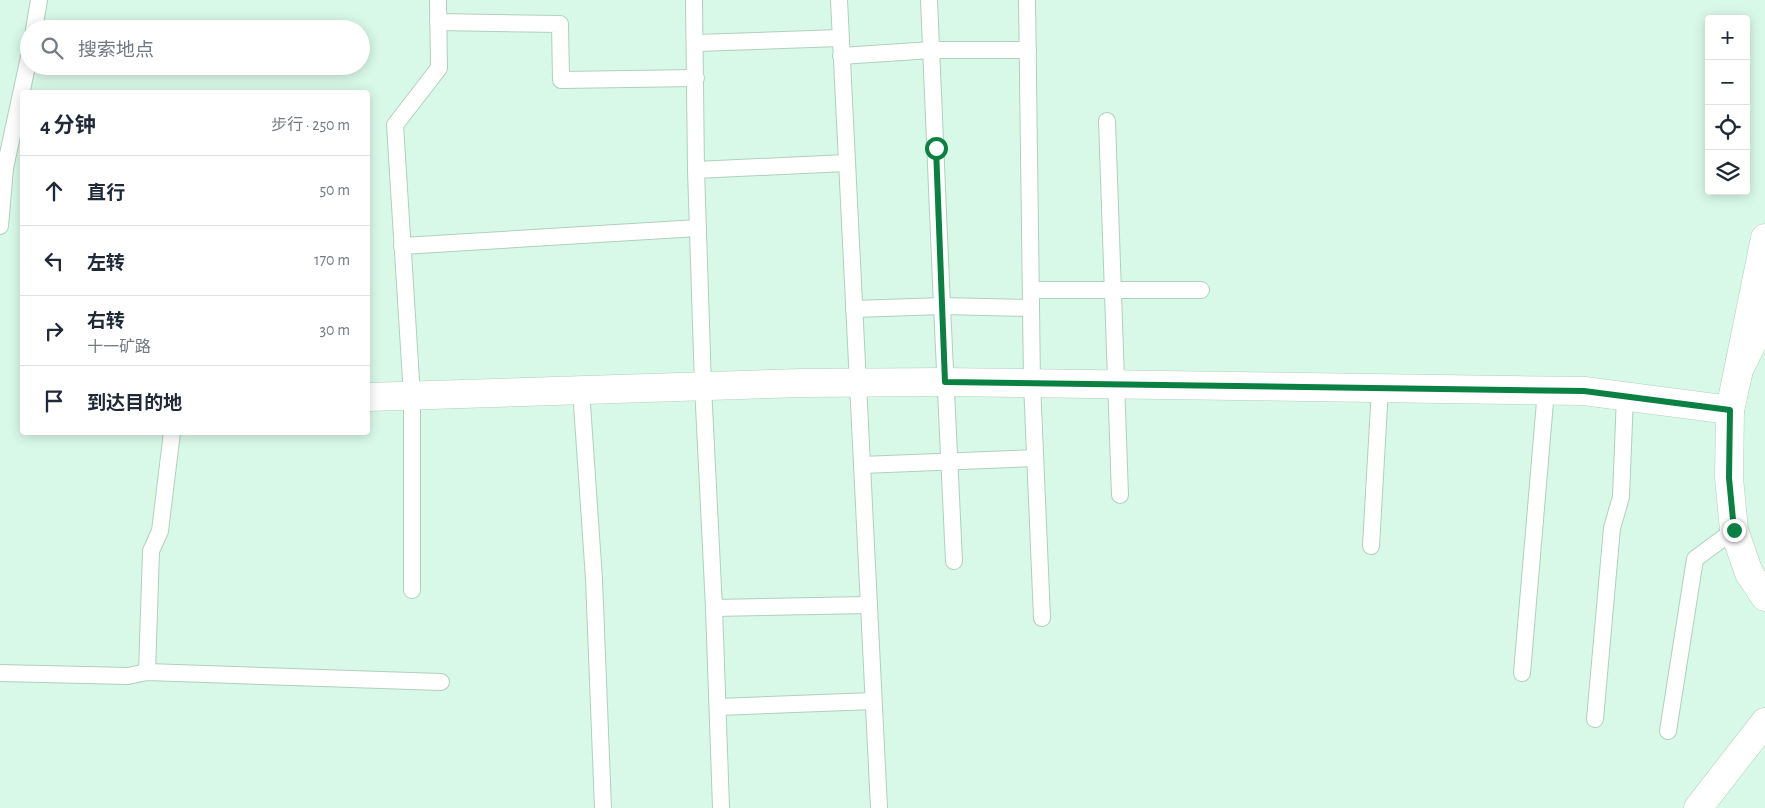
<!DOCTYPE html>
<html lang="zh">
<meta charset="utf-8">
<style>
body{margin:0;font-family:"Alegreya Sans","Noto Sans SC",sans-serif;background:#f2f2f3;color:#1f2937}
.controls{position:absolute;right:15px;top:15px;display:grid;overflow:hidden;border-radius:5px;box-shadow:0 2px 12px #0003}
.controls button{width:45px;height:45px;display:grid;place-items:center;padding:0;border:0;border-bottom:1px solid #e0e1e3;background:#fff;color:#1f2937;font:25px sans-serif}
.stop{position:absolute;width:15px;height:15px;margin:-11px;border:4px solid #0b8043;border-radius:50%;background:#fff}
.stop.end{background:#0b8043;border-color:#fff;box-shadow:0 1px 5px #0008}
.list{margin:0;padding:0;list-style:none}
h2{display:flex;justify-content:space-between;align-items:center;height:65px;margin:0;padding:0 20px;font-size:21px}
h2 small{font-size:16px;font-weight:400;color:#747a83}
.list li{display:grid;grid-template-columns:32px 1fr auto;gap:15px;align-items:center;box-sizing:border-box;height:70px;padding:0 20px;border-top:1px solid #e0e1e3}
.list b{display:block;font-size:19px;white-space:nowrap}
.list p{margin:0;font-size:16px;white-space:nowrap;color:#747a83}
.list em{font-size:16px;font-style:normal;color:#747a83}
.icon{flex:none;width:28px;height:28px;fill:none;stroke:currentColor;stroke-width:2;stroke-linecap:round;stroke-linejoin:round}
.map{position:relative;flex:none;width:1765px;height:808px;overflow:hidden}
.search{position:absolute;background:#fff;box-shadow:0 2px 12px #0003;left:20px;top:20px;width:350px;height:55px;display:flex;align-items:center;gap:12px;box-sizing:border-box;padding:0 18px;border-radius:28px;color:#747a83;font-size:19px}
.panel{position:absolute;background:#fff;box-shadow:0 2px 12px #0003;left:20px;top:90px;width:350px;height:345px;border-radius:5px}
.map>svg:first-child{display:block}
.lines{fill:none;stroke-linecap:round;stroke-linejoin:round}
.lane-casing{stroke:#b1cfbf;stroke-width:18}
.street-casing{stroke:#b1cfbf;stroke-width:29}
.secondary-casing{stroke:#b1cfbf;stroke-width:29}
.lane{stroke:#fff;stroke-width:16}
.street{stroke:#fff;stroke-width:28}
.secondary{stroke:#fff;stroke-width:28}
.route{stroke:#0b8043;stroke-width:6}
</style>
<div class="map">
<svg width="1765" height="808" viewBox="0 0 1765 808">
<rect width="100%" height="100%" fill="#d9f9e8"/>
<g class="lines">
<defs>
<g id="lane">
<polyline points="694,0 696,170 703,386 714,608 721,808"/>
<polyline points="839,0 879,808"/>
<polyline points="929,0 942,306 954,561"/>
<polyline points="1027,0 1032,383 1042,618"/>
<polyline points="438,22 560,24 561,80 696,78"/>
<polyline points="34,29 39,0"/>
<polyline points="696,43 840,38"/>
<polyline points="841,56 932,50 1028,50"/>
<polyline points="1107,121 1120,495"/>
<polyline points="696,170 846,163"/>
<polyline points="0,226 5,168 29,57"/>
<polyline points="402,246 698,228"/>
<polyline points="1031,290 1201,290"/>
<polyline points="854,309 942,306 1031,308"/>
<polyline points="581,390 594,579 603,808"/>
<polyline points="862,465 1035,458"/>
<polyline points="1371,546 1380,388"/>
<polyline points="412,590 412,396 395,125 439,68 438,0"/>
<polyline points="714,608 868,605"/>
<polyline points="147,672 151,551 160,531 172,432"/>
<polyline points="0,673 128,676 147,672 441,682"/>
<polyline points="1522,673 1546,390"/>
<polyline points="718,707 873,701"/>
<polyline points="1595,719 1612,528 1621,497 1625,396"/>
<polyline points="1668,731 1695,559 1734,530"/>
</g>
<g id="street">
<polyline points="368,397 801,383 945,382 1584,391 1730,410 1765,238"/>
<polyline points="1698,808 1765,722"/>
</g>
<polyline id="secondary" points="1765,323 1754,339 1739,370 1730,410 1729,478 1734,530 1749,573 1765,597"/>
</defs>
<!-- lane casing -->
<use href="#lane" class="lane-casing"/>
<!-- street casing -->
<use href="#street" class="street-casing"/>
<!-- secondary casing -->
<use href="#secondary" class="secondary-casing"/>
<!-- lane -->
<use href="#lane" class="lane"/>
<!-- street -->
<use href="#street" class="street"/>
<!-- secondary -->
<use href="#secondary" class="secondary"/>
</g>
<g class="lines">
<!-- route -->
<polyline class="route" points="936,148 945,382 1584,391 1730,410 1729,478 1734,530"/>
</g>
</svg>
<div class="controls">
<button>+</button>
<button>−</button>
<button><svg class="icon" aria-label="locate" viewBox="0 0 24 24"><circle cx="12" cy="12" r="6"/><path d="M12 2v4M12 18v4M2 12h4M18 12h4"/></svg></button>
<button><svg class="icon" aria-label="layers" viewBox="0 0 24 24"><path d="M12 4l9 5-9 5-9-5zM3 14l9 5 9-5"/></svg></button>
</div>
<div class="stop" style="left:936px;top:148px"></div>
<div class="stop end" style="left:1734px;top:530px"></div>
<div class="search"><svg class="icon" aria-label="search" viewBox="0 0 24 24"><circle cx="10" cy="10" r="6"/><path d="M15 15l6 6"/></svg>搜索地点</div>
<section class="panel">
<h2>4 分钟<small>步行 · 250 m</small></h2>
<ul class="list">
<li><svg class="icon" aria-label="ahead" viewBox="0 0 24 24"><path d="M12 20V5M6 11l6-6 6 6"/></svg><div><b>直行</b></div><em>50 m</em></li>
<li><svg class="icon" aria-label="left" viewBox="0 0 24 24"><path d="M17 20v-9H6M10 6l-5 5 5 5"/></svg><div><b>左转</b></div><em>170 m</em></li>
<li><svg class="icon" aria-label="right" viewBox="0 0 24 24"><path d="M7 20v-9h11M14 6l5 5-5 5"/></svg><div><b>右转</b><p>十一矿路</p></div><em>30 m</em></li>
<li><svg class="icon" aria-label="arrive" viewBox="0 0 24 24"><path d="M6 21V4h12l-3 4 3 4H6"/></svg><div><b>到达目的地</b></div></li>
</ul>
</section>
</div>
